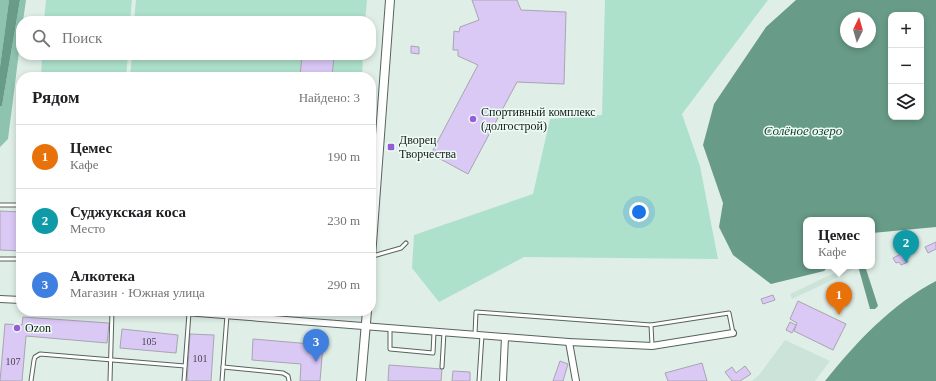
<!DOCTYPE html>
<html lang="ru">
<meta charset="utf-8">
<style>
body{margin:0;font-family:"Times New Roman",serif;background:#f2f2f2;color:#202124}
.controls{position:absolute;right:12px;top:12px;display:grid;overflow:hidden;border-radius:8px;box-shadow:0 2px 6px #0003}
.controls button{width:36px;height:36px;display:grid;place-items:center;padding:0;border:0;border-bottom:1px solid #e0e0e0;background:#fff;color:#202124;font:20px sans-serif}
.compass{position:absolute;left:840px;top:12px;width:36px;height:36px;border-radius:50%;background:#fff;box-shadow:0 2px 6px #0003;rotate:5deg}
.you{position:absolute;left:639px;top:212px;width:14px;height:14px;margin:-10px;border:3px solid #fff;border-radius:50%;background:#1a73e8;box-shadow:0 0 0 6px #1a73e833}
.badge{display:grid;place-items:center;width:26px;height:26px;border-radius:50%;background:#0b8043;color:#fff;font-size:13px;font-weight:700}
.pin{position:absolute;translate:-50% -33px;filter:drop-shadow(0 1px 2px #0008)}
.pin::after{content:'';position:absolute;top:21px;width:14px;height:12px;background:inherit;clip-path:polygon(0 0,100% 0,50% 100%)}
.popup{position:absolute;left:803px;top:217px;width:72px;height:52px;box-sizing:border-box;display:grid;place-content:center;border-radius:8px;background:#fff;filter:drop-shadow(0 1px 3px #0005);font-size:13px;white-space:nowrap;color:#757577}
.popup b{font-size:15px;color:#202124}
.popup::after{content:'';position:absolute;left:50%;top:100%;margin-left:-8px;border:8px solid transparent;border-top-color:#fff}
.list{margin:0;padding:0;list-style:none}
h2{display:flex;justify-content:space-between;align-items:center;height:52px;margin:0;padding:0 16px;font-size:17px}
h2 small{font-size:13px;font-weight:400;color:#757577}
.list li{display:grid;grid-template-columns:26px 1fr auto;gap:12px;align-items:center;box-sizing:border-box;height:64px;padding:0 16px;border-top:1px solid #e0e0e0}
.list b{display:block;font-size:15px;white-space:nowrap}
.list p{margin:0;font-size:13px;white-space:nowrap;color:#757577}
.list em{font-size:13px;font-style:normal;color:#757577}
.icon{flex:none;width:22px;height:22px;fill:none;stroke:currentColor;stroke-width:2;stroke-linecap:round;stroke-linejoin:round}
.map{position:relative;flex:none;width:936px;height:381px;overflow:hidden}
.search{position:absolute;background:#fff;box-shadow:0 2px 6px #0003;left:16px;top:16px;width:360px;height:44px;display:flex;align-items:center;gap:10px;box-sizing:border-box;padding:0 14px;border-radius:16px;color:#757577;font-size:15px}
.panel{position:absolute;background:#fff;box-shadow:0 2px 6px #0003;left:16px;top:72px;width:360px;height:244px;border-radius:16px}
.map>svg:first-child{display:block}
.built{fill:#cce3d9}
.green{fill:#ade1cc}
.forest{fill:#8ec3ae}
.water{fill:#689c88;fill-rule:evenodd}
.building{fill:#dac8f5;stroke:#a9a5b0}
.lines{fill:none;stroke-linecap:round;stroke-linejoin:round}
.service-casing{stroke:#57635e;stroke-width:5}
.minor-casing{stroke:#57635e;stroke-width:8}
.tertiary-casing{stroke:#57635e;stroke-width:10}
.service{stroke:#fff;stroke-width:3}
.minor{stroke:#fff;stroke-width:6}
.tertiary{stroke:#fff;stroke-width:8}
.poi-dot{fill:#965ed6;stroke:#edfbf5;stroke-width:1.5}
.labels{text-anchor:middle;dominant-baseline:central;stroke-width:3;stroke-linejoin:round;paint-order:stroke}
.number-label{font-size:10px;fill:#474650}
.poi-label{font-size:12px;fill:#161b19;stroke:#edfbf5;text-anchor:start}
.water-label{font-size:13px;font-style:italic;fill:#0f3d2f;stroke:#edfbf5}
</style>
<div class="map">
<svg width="936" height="381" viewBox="0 0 936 381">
<rect width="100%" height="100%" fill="#dfeee7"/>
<!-- built -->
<g class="built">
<polygon points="849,266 851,266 853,270 792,299 790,294"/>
<polygon points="785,340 830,361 815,381 752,381 759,375"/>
</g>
<!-- green -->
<g class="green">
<polygon points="46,0 132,0 130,21 44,21"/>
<polygon points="136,0 367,0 365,21 134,21"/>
<polygon points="605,0 768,0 682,114 700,166 718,259 524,257 439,302 412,268 414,235 533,194 550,119 602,115"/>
<polygon points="42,55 128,55 126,77 41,77"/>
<polygon points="132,55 363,55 362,77 130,77"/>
</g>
<!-- forest -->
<g class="forest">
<polygon points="0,0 9,0 0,67"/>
<polygon points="20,0 26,0 23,21 21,21 21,36 8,139 0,147 0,106 2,106"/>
</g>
<!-- water -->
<g class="water">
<polygon points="9,0 20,0 2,106 0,106 0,67"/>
<path d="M796,0h140v227l-64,6v-13h-66v46h23l-5,5 -53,13 -38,-29 -14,-28 4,-24 -20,-58 11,-41 52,-77zM891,15h30v102h-30zM846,18h24v24h-24z"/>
<polygon points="858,266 865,266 878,306 875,309 870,309"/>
<path d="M936,281v100h-111c31,-39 67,-77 111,-100z"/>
</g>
<!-- building -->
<g class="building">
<polygon points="472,0 517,0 521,10 566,12 564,84 517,82 468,174 431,154 478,65 458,56 458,50 453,50 454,31 459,32 460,27 479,20"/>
<polygon points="411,46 419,47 419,54 411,53"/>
<polygon points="302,55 334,55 332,77 300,77"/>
<polygon points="0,211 21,212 21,251 0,250"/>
<polygon points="936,242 936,249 928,253 925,247"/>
<polygon points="905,252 908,262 901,265 899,262 896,263 893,258"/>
<polygon points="773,295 775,300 763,304 761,299"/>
<polygon points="798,301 846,324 833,350 794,331 797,323 790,319"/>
<polygon points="23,317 109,323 107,343 26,336 22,381 0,381 5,324 22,325"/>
<polygon points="790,322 796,325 792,333 786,330"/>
<polygon points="122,329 178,335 176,353 120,348"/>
<polygon points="190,334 214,335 211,381 187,381"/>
<polygon points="253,339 323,345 320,381 300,381 301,364 252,360"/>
<polygon points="560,361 568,364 563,381 553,381"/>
<polygon points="702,363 707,381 668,381 665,373"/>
<polygon points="389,365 442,369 441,381 388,381"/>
<polygon points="745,366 751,374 740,381 732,381 725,372 732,367 736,373"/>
<polygon points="453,371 470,372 470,381 452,381"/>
</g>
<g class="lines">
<defs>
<g id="service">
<polyline points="0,205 21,205"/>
<polyline points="373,256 401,248 406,243"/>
<polyline points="0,259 21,259"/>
<polyline points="651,325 652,345"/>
<polyline points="390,328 390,349 433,353 434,332"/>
<polyline points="475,334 476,312 651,325 729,313 733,333"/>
<polyline points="223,367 283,373 288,376 289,381"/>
<polyline points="442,367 444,332"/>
<polyline points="31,381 34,360 35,357 40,354 185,366"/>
<polyline points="110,381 112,311"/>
<polyline points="184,381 189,313"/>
<polyline points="222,381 227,315"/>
<polyline points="479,381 482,335"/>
</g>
<g id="minor">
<polyline points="0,299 21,300"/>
<polyline points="172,311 569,342 652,346 733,333"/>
<polyline points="569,342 576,381"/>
<polyline points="503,381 505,337"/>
</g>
<g id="tertiary">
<polyline points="371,257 390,0"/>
<polyline points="361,381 367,311"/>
</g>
</defs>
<!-- service casing -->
<use href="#service" class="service-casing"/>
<!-- minor casing -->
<use href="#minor" class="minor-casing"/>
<!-- tertiary casing -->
<use href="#tertiary" class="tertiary-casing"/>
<!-- service -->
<use href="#service" class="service"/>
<!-- minor -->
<use href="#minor" class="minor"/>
<!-- tertiary -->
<use href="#tertiary" class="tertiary"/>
</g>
<!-- markers -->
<g class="poi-dot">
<circle cx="473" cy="119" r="4"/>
<rect x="387" y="143" width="8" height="8" rx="2"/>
<circle cx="17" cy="328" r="4"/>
</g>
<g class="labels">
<!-- number labels -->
<g class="number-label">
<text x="149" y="341">105</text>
<text x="200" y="358">101</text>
<text x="13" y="361">107</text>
</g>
<!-- poi labels -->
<g class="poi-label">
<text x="481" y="112">Спортивный комплекс<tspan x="481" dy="14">(долгострой)</tspan></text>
<text x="399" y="140">Дворец<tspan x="399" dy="14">Творчества</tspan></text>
<text x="25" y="328">Ozon</text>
</g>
<!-- water labels -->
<g class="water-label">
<text x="803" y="130">Солёное озеро</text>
</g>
</g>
</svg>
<div class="controls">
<button>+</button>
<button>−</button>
<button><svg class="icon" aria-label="layers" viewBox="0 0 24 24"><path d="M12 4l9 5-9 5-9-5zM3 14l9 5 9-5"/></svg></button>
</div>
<svg class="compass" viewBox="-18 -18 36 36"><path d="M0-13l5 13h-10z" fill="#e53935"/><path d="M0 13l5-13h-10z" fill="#757577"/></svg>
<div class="you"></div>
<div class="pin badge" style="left:839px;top:315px;background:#e8710a">1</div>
<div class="popup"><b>Цемес</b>Кафе</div>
<div class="pin badge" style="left:906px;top:263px;background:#0f9aa8">2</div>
<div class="pin badge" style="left:316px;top:362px;background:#3f7fe0">3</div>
<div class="search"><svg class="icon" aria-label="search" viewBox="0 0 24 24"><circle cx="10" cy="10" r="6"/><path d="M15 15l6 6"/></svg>Поиск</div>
<section class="panel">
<h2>Рядом<small>Найдено: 3</small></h2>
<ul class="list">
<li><span class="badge" style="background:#e8710a">1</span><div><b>Цемес</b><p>Кафе</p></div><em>190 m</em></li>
<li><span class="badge" style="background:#0f9aa8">2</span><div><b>Суджукская коса</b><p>Место</p></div><em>230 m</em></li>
<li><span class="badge" style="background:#3f7fe0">3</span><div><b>Алкотека</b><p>Магазин · Южная улица</p></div><em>290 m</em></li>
</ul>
</section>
</div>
